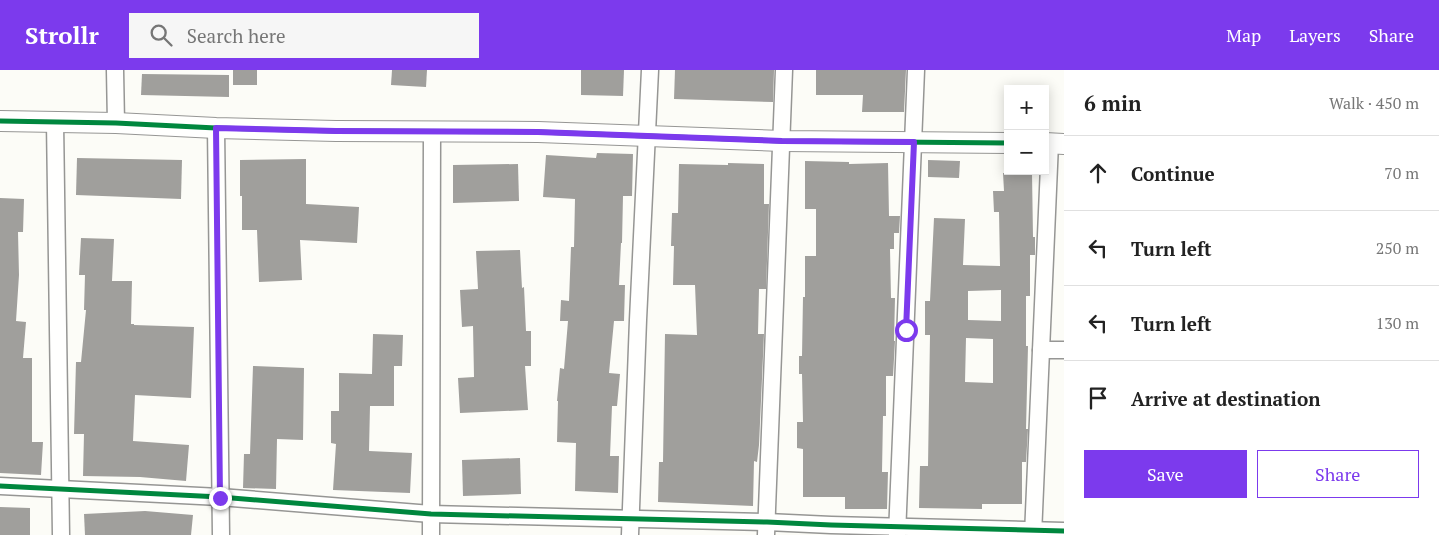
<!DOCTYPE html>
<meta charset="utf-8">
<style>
body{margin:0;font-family:"PT Serif",serif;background:#f6f6f6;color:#222}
.controls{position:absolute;right:15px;top:15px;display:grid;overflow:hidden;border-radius:0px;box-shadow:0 2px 12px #0003}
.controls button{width:45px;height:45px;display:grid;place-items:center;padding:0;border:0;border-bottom:1px solid #e0e0e0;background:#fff;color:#222;font:25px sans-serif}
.stop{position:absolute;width:15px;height:15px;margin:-11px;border:4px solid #7c3aed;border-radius:50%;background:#fff}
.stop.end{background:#7c3aed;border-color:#fff;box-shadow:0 1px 5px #0008}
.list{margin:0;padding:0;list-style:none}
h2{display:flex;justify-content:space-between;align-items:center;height:65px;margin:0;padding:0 20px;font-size:21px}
h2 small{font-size:16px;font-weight:400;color:#767676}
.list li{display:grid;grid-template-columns:32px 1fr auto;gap:15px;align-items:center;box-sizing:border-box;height:75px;padding:0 20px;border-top:1px solid #e0e0e0}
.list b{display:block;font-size:19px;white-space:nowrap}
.list em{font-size:16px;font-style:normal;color:#767676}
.actions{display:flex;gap:10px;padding:15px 20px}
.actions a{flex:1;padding:11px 0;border:1px solid #7c3aed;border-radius:0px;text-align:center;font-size:18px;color:#7c3aed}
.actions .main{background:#7c3aed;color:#fff}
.icon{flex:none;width:28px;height:28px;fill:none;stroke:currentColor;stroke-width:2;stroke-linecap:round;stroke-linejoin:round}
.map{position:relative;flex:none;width:1064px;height:465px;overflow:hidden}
header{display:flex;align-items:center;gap:30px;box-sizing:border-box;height:70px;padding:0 25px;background:#7c3aed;color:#fff}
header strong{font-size:24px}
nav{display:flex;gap:28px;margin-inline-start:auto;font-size:18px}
.search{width:350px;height:45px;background:#f6f6f6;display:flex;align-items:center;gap:12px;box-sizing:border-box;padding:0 18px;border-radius:0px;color:#767676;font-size:19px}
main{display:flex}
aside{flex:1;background:#fff}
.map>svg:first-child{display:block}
.building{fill:#a09f9c;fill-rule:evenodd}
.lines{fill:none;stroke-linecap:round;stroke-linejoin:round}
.minor-casing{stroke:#969694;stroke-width:19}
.tertiary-casing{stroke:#969694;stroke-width:22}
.minor{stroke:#fffffe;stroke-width:16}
.tertiary{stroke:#fffffe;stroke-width:20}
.cycleway-casing{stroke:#fff;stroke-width:8}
.cycleway{stroke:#00873e;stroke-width:5}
.route{stroke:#7c3aed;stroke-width:6}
</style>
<header>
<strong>Strollr</strong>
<div class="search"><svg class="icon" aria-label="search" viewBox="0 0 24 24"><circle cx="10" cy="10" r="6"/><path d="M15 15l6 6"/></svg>Search here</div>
<nav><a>Map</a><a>Layers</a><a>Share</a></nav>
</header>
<main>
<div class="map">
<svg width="1064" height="465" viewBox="0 0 1064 465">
<rect width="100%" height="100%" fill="#fcfcf7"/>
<!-- building -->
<g class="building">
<rect x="233" y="0" width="24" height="15"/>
<polygon points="392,0 427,0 426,17 391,15"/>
<polygon points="581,0 624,0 623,26 581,25"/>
<polygon points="675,0 774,0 773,32 674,29"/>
<polygon points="816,0 906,0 904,42 862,42 863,25 816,25"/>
<polygon points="142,4 229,5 229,27 141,25"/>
<polygon points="597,83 633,84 632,126 623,126 622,173 621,173 619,215 625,215 624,251 614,251 609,303 620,304 617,336 612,336 610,386 619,386 618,423 575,421 576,373 557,372 558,331 557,331 560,298 564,299 568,251 560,251 561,230 569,231 571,177 574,177 575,129 543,127 546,85 596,88"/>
<polygon points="77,88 182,90 181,129 76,125"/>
<polygon points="306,89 306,134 359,137 357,173 300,170 302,210 259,212 257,160 242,160 242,126 240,126 240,90"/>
<polygon points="928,90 960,91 959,108 928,107"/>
<polygon points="805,91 849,92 849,94 888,93 889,146 900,146 899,163 894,163 894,179 890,179 891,228 895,228 894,271 895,271 893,306 886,306 886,346 883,346 882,402 888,402 887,439 845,439 845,427 803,427 803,379 797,378 797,352 803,352 802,304 799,304 799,286 802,286 803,227 805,227 805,186 816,186 816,139 805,139"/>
<polygon points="728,93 764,94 764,134 769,134 766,219 759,219 758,264 764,264 759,375 757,392 754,391 753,436 658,432 659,392 663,392 665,264 697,265 695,215 673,215 674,176 671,176 672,143 678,143 679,94 728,95"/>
<polygon points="518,94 519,131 453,133 453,95"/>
<path d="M1003,103h29l1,64h2v18h-5v41h-4v50h2l-2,83h2l-2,33h-4v42h-40v5l-63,-1 1,-42h8l2,-131h-5v-34h5l4,-83 31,1 -2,46 37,1 -1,-54h-5l-1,-21h11zM1001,220v31l-33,-1v-29zM966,268l27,1v44l-28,-1z"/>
<polygon points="0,128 24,129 23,162 18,162 19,205 16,251 26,252 23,288 32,288 32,372 43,372 41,405 0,403"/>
<polygon points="81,168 114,169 112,211 132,211 131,254 134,254 134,255 194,257 191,328 135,325 133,371 189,375 186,411 140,407 83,406 84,364 74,364 76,292 81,292 86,240 84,240 85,205 79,205"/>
<polygon points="520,180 522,218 524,217 526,261 531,261 531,296 525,296 528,340 460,343 458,308 474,307 473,256 462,257 460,220 478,219 476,181"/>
<polygon points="373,264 403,265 402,296 394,296 394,336 370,336 369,381 412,383 410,423 333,420 336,374 331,373 331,341 339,341 339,303 372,304"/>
<polygon points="253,296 304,298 303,370 277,369 276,419 243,418 244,384 250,384"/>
<polygon points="520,388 521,424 463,426 462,390"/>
<polygon points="0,437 30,438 30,465 0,465"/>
<polygon points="145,441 193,445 191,465 85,465 84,444"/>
</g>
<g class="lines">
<defs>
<g id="minor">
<polyline points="115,0 116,53"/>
<polyline points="55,52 61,465"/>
<polyline points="216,58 221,465"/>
<polyline points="1041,280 1064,280"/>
<polyline points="0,416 220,427 431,444 767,452 831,455 1064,461"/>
<polyline points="431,465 432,61"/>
<polyline points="630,465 638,250 650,0"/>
<polyline points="766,465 784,0"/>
<polyline points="897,465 916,0"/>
<polyline points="1033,465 1050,73"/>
</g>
<g id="tertiary">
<polyline points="0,51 116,53 216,58 336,61 538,62 782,71 1008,73"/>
<polyline points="1045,73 1064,74"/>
</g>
</defs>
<!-- minor casing -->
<use href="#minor" class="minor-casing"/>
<!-- tertiary casing -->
<use href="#tertiary" class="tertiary-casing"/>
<!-- minor -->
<use href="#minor" class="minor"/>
<!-- tertiary -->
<use href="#tertiary" class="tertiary"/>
<defs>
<g id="cycleway">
<polyline points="0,51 116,53 216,58 336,61 538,62 782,71 1008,73"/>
<polyline points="0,416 220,427 431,444 767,452 831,455 1064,461"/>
</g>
</defs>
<!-- cycleway casing -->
<use href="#cycleway" class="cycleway-casing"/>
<!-- cycleway -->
<use href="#cycleway" class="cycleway"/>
</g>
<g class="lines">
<!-- route -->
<polyline class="route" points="220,428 216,58 336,61 538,62 782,71 914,72 906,260"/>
</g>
</svg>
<div class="controls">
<button>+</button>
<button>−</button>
</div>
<div class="stop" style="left:906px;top:260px"></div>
<div class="stop end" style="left:220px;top:428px"></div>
</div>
<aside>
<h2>6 min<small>Walk · 450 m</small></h2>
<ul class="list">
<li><svg class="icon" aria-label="ahead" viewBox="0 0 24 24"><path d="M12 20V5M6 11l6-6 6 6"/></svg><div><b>Continue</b></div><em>70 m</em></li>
<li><svg class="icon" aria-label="left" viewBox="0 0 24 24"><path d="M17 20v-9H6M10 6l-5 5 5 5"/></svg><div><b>Turn left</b></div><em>250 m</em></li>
<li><svg class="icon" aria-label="left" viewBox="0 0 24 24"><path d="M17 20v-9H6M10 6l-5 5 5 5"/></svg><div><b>Turn left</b></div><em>130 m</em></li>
<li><svg class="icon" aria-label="arrive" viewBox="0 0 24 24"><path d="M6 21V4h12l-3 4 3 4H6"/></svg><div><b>Arrive at destination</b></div></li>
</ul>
<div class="actions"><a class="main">Save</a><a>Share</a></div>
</aside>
</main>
